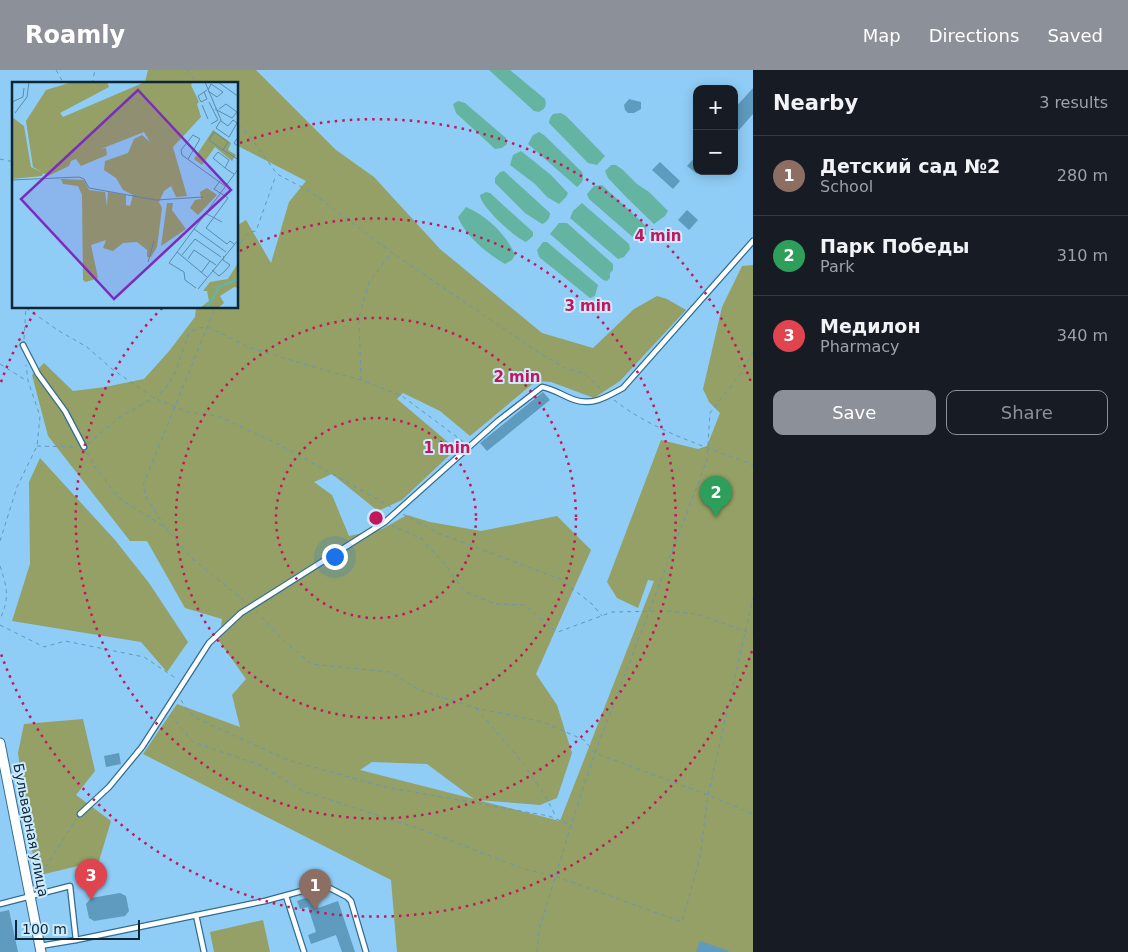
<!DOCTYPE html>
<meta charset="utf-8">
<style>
body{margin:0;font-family:"DejaVu Sans",sans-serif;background:#242831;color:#f1f3f6}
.controls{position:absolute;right:15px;top:15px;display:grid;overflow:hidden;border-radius:10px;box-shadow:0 2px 12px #0003}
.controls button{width:45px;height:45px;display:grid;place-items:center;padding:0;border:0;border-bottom:1px solid #363941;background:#171b24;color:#f1f3f6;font:25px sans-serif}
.scale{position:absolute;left:15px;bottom:12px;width:125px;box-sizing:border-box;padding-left:5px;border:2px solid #0d2736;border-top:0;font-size:14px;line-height:18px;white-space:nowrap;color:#0d2736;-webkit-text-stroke:4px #cceaff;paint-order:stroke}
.you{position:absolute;left:334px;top:486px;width:18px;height:18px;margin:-12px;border:4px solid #fff;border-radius:50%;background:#1a73e8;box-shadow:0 0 0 8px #1a73e833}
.badge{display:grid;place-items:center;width:32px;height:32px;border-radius:50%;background:#8c9099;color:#fff;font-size:16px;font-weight:700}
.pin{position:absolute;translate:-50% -41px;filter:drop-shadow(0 1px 2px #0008)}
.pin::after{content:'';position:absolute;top:26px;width:18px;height:15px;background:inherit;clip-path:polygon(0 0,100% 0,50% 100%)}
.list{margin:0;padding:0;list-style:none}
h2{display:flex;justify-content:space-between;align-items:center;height:65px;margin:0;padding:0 20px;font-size:21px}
h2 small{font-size:16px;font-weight:400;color:#9ea1a6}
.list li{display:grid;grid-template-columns:32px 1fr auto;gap:15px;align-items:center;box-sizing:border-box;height:80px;padding:0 20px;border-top:1px solid #363941}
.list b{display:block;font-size:19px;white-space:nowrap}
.list p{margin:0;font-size:16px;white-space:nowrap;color:#9ea1a6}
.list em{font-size:16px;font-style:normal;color:#9ea1a6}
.actions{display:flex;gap:10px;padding:15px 20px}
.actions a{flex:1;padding:11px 0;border:1px solid #8c9099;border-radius:10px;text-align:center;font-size:18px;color:#8c9099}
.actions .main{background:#8c9099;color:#fff}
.map{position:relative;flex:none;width:753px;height:882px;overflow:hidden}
header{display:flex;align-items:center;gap:30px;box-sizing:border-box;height:70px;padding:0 25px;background:#8c9099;color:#fff}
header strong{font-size:24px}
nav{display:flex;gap:28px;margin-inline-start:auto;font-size:18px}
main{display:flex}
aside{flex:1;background:#171b24}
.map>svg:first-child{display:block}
.green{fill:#94a065;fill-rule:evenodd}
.water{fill:#65b4a2}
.building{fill:#5f9abf}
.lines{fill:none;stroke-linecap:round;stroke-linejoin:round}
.service-casing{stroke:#306d91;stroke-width:7}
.minor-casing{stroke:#306d91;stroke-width:11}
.path{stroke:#6597b7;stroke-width:1;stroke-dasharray:4 4;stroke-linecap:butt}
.service{stroke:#fff;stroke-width:4.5}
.minor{stroke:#fff;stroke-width:9}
.ring{fill:none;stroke:#c2185b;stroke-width:2.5;stroke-dasharray:2.5 5}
.labels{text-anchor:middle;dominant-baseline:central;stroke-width:4;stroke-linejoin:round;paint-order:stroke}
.street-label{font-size:14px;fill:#0d2736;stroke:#cceaff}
.inset-river{fill:none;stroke:#65b4a2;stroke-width:2.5}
.inset-road{fill:none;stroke:#5b8ba9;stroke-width:1}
.view{fill:#7b2cbf;fill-opacity:0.15;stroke:#7b2cbf;stroke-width:2.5}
.inset-edge{fill:none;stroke:#0d2736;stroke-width:2.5}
.centre{fill:#c2185b;stroke:#cceaff;stroke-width:2.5}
.ring-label{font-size:15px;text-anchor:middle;font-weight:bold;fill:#c2185b;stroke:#cceaff;stroke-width:4;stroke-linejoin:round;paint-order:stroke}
</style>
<header>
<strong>Roamly</strong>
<nav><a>Map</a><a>Directions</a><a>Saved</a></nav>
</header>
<main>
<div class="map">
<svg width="753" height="882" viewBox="0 0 753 882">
<rect width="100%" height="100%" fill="#8fcdf6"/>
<!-- green -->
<g class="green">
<path d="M148,0h108l80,80 38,27 66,72 102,84 51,15 41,-39 23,-13 10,3 19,11 -66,71 -26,17 -43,-16 -15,-1 -66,55 -30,-25 -37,-18 -6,6 59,50 -54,51 -24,11 -46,-37 -18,8 18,13 17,41 33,-7 25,-14 23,7 51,9 76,-15 34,34 -55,124 21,31 15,48 -15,45 -17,7 -63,-5 83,21 94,-240 -6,-1 -10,28 -21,-10 -10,-16 54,-142 37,9 9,-3 13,-33 -11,-11 -6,-13 19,-82 20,-41 11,-1v687h-356l-6,-72 -248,-126 34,-50 63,23 -8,-32 14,-16 -27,-38 3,-22 -37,-11 -38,-67h-17l-82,-105 -16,-61 12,-12 29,28 32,-4 39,-8 26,-29 25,-33 1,-9h42v-83l8,-5 25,43 18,-61 17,-21 -68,-35v-62h-91l-2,-2zM372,692l55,2 47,35 -114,-29z"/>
<polygon points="40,388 115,470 149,513 188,572 167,602 141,572 12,551 30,494 29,412"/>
<polygon points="83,649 95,701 76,725 111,751 99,791 36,806 18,683 24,654"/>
<polygon points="263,850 270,882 214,882 210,862"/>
</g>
<!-- water -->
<g class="water">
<path d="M489,0h21l35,29c2,7 0,10 -6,13l-5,-1z"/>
<polygon points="458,31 465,33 506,68 507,74 502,78 495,79 456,43 453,34"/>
<polygon points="561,43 566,46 605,86 597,95 588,93 549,53 550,48 553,44"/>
<path d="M539,62l5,3 38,37c2,7 1,10 -5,15l-49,-43 5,-9z"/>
<polygon points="521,81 551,105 568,123 566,127 559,134 547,127 535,114 510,95 513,85"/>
<polygon points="611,95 616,95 623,100 637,114 649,122 668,141 665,146 654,154 628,129 608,108 605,101"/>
<path d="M504,101l46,42c0,5 -3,9 -8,11l-17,-11 -30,-30v-5l5,-6z"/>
<polygon points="602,115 646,156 646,166 636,170 589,129 587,124 594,116"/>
<path d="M486,122l4,1 43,39v4l-7,6c-11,-4 -46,-36 -46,-47z"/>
<polygon points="582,133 629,174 630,179 624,187 618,189 570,148 573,141"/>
<path d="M466,137c20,8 41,28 49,48l-3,5 -7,4c-17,-10 -40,-28 -47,-47z"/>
<polygon points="559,153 567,153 613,194 613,200 610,203 610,208 607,211 603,210 550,164"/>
<polygon points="543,172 547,172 598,215 595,226 590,228 539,187 537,180"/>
</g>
<!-- building -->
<g class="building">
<polygon points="753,18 753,44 739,60 734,56 734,39"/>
<polygon points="629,29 641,32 641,39 634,43 628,43 625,40 624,35"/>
<polygon points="697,85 697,104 687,96"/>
<polygon points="660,92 680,111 673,119 652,100"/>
<polygon points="687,140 698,150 689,160 678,150"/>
<polygon points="543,322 550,330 487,381 480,373"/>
<polygon points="119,683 121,694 106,697 104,686"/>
<polygon points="120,823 126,826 129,841 125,846 94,851 89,848 86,834 91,828"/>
<polygon points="314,825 318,838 338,831 355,882 342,882 336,865 311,874 308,865 316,862 308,837 300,839 297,831"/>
<polygon points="9,840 18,882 0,882 0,842"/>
<polygon points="700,871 729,881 729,882 696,882"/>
</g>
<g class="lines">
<defs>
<g id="service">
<polyline points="23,275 38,304 65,341 84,377"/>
<path d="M80,744l29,-27 33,-40 67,-104 32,-30 144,-91 113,-101 44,-34c12,2 21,9 33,13 18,6 33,-4 48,-12l130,-147"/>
<polyline points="286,826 304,882"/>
<polyline points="0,834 70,816 76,870"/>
<polyline points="196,845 204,882"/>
<polyline points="40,876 76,870 265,831 324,815 347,827 351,831 366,882"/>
</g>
<polyline id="minor" points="0,673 41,882"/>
</defs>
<!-- service casing -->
<use href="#service" class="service-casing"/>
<!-- minor casing -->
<use href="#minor" class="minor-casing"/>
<!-- path -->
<g class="path">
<polyline points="56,0 64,14"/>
<polyline points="187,0 198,14"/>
<polyline points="92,14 95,0"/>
<polyline points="238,55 248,64 277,104 311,122 391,182 541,284 566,298 585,304 603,321"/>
<polyline points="0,89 14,92"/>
<polyline points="238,180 239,175 249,162 256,161 276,105"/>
<polyline points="26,238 59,261 87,277 112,299 154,328 187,342 218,346 284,377 391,437"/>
<polyline points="24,269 26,238"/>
<polyline points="0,294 27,311"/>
<polyline points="361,310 359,247 369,212 391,183"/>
<path d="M614,330c41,32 91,46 139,65"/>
<polyline points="88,374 121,346 154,328 165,319 175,303 189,263 198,258 208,257 248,277 317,298 361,310 402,326 465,373"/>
<polyline points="37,376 76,377"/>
<polyline points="87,382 95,397 119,428 165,457 190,487 246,532"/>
<polyline points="403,444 438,463 560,509 592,534 602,546"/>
<polyline points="391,455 422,469 446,496 464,521 495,534 525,535 550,557 558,562 612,542 668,541 697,544 753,564"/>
<polyline points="165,457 146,427 143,415 215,238"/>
<polyline points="0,471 17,417 37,376 40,346 28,311 26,295"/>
<path d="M0,496c7,21 10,32 0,53"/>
<polyline points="256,541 285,572 312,594 390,602 419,620 476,638 543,652 584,670 595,683 708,725 753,744"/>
<polyline points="0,555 44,577 65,571 144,587 177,609"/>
<polyline points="181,630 187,640 196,648 288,690 385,717 549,746 571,755"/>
<path d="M476,638c30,35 61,68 80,109"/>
<polyline points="170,645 193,672 260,695 303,721 426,761 524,799 555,806 682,852 700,787 708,725 753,528"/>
<polyline points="37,811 76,749"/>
<polyline points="537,882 539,860 571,755 595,683 707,390 710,343 742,302 753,282"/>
</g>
<!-- service -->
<use href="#service" class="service"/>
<!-- minor -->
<use href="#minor" class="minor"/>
</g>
<!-- distance rings -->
<g class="ring">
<circle cx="376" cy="448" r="100"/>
<circle cx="376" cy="448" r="200"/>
<path d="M240 181A300 300 0 1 1 162 238"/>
<path d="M752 581A399 399 0 0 1 1 584M1 312A399 399 0 0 1 36 240M240 73A399 399 0 0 1 752 315"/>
</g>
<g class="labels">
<!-- street labels -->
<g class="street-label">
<text transform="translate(31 760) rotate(79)">Бульварная улица</text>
</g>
</g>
<!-- overview -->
<g transform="translate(12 12)">
<rect width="226" height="226" fill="#8fcdf6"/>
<path d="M60,0h35l2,5 -49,26 3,4 82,-35h48l-2,3 8,17 -2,2 4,13 -28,30 14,49 -11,1 -5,-11 -7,5 -5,11 3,6 -5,39 -6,10h-4v-7l-10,-8 -14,1 -10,8 -10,-3 3,-8 -15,5 7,33 -12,4 -3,-2 -1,-85 -4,-9 -15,-2 -2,-5 23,1 5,10 16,2 2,14 1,-14 18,3v10l4,1 3,-11 -10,-5 -7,-12 -12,-8 1,-9 23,-8 6,-14 8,-4 8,7 -6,-10 -43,17 5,-1 1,7 -26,11 -5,-7 -5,2 -2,5 -21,10 -15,-9 -7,-46 20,-31zM0,35l12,9 7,41 12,6 -1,3 -30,3zM201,48l18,13 -3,7 8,5 -4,6 -17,-14 -13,18 -8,-6zM195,106l10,7 -19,20 -8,-7 5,-8 6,-1 -1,-7zM155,121h6l-1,7 14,19 -25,17zM226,181v25l-4,-1 -14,9 4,7 -6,5h-18l9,-7 -2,-10h-4l7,-9 18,-3z" fill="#94a065"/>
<path class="inset-river" d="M194,227l12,-19 -2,-2 23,-9"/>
<path class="inset-road" d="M193,0l16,38 -5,8 13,9 8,-14 -4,-3 -5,6 -7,-5M206,0l21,15M196,8l3,-6 12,8 -6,5 -9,-6M192,10l-6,4 3,6 6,-3 -3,-7 3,-2M0,20l11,-5 1,-9M197,20l9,18 -7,4M190,23l6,14M203,27l17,9 5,-6 -11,-8 -7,5M3,31l12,-16 2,-15M227,54l-5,7 5,4M211,68l5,-8 -14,-10 -5,8 14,10 16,10M176,77l12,-20 -7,-4 -12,15 1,5 43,31M213,86l-12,-10 5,-6 11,8 -4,8 9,6M0,98l67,-3 5,2 5,9 67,12 47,-3M208,99l-6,8 14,9 -22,30 21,16 3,-3 4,3M193,131l17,9M182,147l32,23M165,170l30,25M170,173l13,-16 26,18M176,177l6,-9 22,15M136,180l6,-21M157,181l70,-95M157,181l15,9 1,8 11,8M200,188l7,6 7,-6 4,-5 -7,-5 1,-4M189,191l9,-12M186,207l41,-50"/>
<path class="view" d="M126,8l93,100 -117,109 -93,-100z"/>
<rect width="226" height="226" class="inset-edge"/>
</g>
<circle cx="376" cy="448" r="8" class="centre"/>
<g class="ring-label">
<text x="658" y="171">4 min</text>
<text x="588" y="241">3 min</text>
<text x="517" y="312">2 min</text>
<text x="447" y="383">1 min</text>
</g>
</svg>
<div class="controls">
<button>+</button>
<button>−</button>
</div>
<div class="scale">100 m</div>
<div class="you"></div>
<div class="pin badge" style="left:315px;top:840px;background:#8d6e63">1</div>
<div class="pin badge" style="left:716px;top:447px;background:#2e9e5b">2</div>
<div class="pin badge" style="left:91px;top:830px;background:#e0444e">3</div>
</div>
<aside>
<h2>Nearby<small>3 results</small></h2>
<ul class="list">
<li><span class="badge" style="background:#8d6e63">1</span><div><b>Детский сад №2</b><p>School</p></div><em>280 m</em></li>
<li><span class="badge" style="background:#2e9e5b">2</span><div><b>Парк Победы</b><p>Park</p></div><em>310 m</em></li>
<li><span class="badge" style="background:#e0444e">3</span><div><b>Медилон</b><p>Pharmacy</p></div><em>340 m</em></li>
</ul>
<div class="actions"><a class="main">Save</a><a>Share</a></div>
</aside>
</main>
